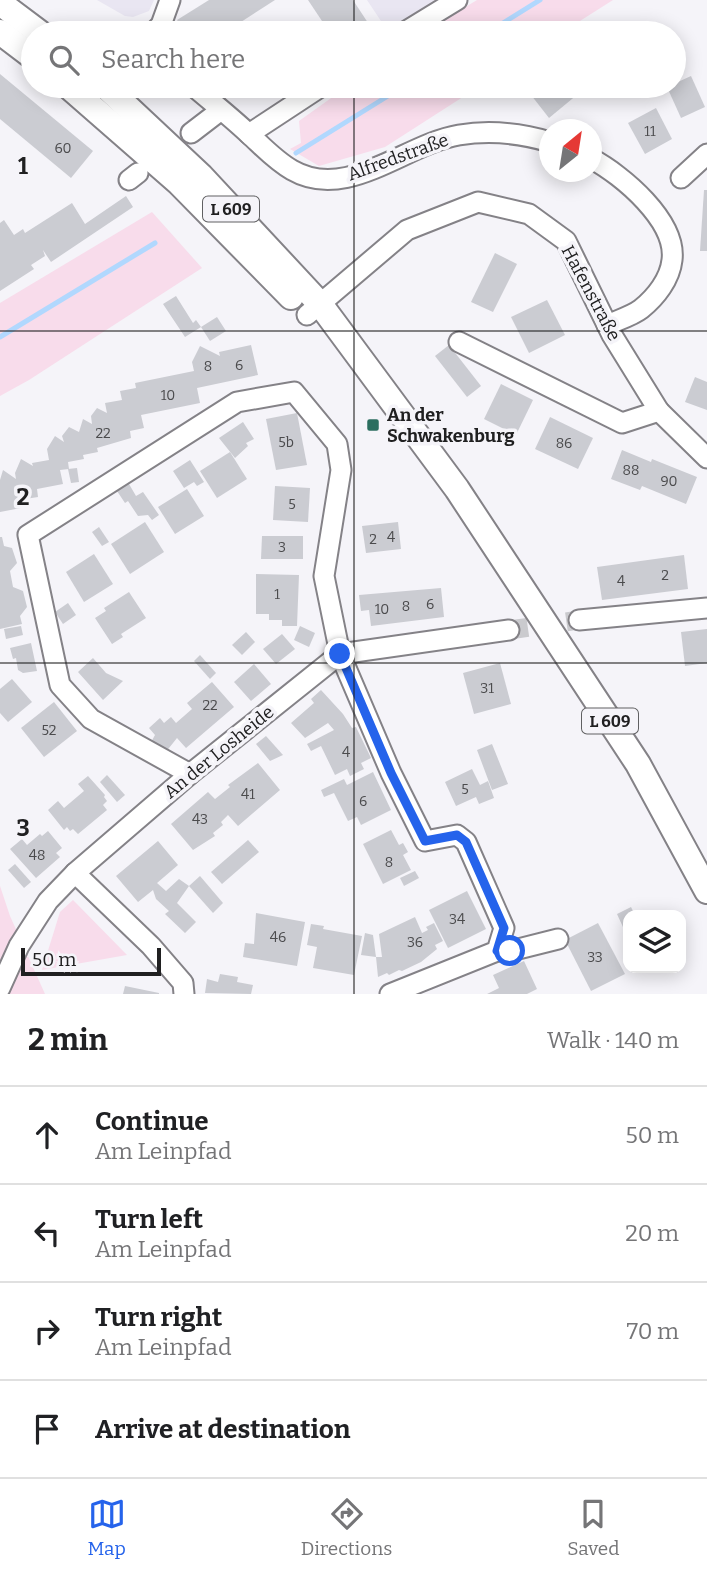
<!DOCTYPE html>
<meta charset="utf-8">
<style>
body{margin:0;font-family:Bitter,serif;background:#f2f2f2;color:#202124}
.controls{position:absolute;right:21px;bottom:21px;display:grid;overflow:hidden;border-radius:14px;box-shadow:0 4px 18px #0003}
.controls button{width:63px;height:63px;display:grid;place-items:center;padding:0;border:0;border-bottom:2px solid #e0e0e0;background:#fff;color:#202124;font:35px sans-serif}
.compass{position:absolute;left:539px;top:119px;width:63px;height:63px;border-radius:50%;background:#fff;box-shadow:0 4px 18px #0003;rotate:30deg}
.scale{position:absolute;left:21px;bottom:18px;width:140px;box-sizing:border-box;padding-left:7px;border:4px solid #202021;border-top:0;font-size:19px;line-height:24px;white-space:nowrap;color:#202021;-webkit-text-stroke:5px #f5f4f9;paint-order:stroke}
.stop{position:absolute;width:21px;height:21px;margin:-16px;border:5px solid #2563eb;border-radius:50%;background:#fff}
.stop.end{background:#2563eb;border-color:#fff;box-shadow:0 2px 7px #0008}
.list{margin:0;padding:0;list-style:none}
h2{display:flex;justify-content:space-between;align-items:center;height:91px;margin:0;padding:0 28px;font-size:30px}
h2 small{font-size:23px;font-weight:400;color:#757577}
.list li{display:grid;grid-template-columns:46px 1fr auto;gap:21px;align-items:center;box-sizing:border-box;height:98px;padding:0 28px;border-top:2px solid #e0e0e0}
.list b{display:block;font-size:26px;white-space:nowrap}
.list p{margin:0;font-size:23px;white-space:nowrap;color:#757577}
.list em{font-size:23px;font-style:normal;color:#757577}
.icon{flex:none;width:38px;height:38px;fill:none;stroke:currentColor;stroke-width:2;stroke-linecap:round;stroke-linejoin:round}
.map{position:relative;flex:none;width:707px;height:994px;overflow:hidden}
.search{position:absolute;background:#fff;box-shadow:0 4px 18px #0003;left:21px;right:21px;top:21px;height:77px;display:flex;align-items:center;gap:18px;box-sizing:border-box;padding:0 24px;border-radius:38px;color:#757577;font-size:26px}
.sheet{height:483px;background:#fff}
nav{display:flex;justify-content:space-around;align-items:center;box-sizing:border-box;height:98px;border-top:2px solid #e0e0e0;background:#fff;font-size:19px;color:#757577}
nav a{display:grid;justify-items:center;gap:4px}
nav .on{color:#2563eb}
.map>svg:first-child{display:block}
.built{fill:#e9e6f2}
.green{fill:#f8dceb}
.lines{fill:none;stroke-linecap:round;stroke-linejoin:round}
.stream{stroke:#b1d8fe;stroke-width:5}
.building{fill:#cbccd2}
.minor-tunnel{stroke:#cacace;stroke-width:19;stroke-dasharray:19 10;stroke-linecap:butt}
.minor-casing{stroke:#848287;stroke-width:23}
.major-casing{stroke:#848287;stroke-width:28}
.minor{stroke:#fff;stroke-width:19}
.major{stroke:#fff;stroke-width:24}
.route{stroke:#2563eb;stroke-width:9}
.grid{fill:none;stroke:#202021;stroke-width:2;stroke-opacity:0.55}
.poi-dot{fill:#2b6e5f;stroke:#f5f4f9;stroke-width:2.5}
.labels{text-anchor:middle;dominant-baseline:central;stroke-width:7;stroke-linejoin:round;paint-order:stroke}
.number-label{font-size:14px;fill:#4b4b4d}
.shield{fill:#f5f4f9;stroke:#606062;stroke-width:2}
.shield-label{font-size:16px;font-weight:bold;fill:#202021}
.street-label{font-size:18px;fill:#202021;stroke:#f5f4f9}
.poi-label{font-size:18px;font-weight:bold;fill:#202021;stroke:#f5f4f9;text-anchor:start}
.grid-label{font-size:23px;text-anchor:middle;font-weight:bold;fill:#202021;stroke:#f5f4f9;stroke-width:7;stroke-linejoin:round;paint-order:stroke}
</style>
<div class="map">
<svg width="707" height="994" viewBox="0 0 707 994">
<rect width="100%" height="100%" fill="#f5f4f9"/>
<!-- built -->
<g class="built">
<polygon points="97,0 154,0 149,11 133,17 125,16"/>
<polygon points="367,0 444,0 389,33"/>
</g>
<!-- green -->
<g class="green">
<polygon points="477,0 613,0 561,33 423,33"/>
<polygon points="348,86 480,86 385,147 319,166 290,149 301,143 299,121"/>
<polygon points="152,212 202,268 29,380 0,396 0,303"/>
<polygon points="0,886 10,916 45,994 0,994"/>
<polygon points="73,900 127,955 42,970 60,912"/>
</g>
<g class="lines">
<!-- stream -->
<g class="stream">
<polyline points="487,33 540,0"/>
<polyline points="296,153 404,86"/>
<polyline points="0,337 155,243"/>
</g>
</g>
<!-- building -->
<g class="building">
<polygon points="209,0 275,0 224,33 186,33 177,20"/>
<polygon points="308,0 353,0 372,29 366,33 330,33"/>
<polygon points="0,74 93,151 71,178 0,119"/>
<polygon points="691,76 705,107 681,118 667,87"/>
<polygon points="524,86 571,86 578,94 549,118"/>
<polygon points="656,108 672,139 645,154 628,123"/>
<polygon points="704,190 707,190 707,251 700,251"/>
<polygon points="126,196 133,207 51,262 43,250 45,256 31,265 34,269 0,291 0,223 4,220 14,235 23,229 25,233 72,203 85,224"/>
<polygon points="495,253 517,264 493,312 471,302"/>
<polygon points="176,296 193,323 196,320 201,327 185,337 163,304"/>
<polygon points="547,300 565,335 529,353 511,317"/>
<polygon points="217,317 226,331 210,341 201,327"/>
<polygon points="251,345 258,375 197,388 200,403 141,415 144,428 130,431 131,438 97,448 98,452 83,455 84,459 68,462 69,469 60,470 63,484 37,489 38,497 19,500 21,508 0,512 0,480 3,470 16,479 15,473 21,459 33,466 32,463 49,460 47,449 55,436 64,442 62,436 69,427 79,432 83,419 92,424 91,416 97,408 107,413 105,403 122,400 120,391 136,388 135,383 194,371 192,362 200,346 220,356 219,352"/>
<polygon points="449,345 481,386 467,397 435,356"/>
<polygon points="695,377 707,382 707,410 685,402"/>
<polygon points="501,384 533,400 516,435 484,419"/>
<polygon points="297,413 307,465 276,470 266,419"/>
<polygon points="550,417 593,438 578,469 535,449"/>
<polygon points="243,422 254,439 246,443 248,446 235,458 219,438"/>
<polygon points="622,450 651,462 652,459 697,477 686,504 642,486 640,490 611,479"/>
<polygon points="230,452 247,479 217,498 200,471"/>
<polygon points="190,460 204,482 197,486 194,482 184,488 173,471"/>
<polygon points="77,468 79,482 71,483 68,469"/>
<polygon points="129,484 136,496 143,492 159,515 152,520 148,515 138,516 128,501 125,503 117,491"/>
<polygon points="275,486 310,488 308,522 273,520"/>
<polygon points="187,489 204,516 175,534 158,507"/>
<polygon points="145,522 164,552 130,574 111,544"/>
<polygon points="398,522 401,549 366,553 362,526"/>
<polygon points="99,527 109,542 102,546 92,532"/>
<polygon points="262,536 303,536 303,559 261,559"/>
<polygon points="0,537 2,537 4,546 12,548 17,563 10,571 13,587 23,591 27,607 20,616 22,624 0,629"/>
<polygon points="94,554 113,584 84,602 66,572"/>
<polygon points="684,555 688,589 602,600 597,567"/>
<polygon points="256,574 299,575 297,626 282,626 282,620 269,620 269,614 256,614"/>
<polygon points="441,588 444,617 371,626 369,610 361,611 359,595"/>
<polygon points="129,592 146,618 121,634 123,637 112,644 95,618 106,611 104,608"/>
<polygon points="68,603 76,615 63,624 55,612"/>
<polygon points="21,626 23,635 6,639 4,629"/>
<polygon points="300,626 315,633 309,647 294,640"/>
<polygon points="707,629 707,663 685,666 681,632"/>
<polygon points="246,632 255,642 242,655 232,645"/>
<polygon points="282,634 295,649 276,664 263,649"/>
<polygon points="31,643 37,671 23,673 18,670 16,658 13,659 10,648"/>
<polygon points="200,655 216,673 210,679 194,661"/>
<polygon points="93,658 106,673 123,681 103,700 78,672"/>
<polygon points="500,663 511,704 474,714 463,673"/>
<polygon points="254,664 271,684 251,701 234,682"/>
<polygon points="12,679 32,702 8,722 0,713 0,689"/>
<polygon points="212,682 234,707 186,748 177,738 165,753 150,744 155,735 149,728 160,718 164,723 171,717 176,723 192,709 187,703"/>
<polygon points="321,690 343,714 352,728 356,727 371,758 361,763 364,769 350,776 347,769 335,775 321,746 311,751 307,744 334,730 328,723 305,738 291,723 314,703 311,699"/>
<polygon points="54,702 77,731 44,757 21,728"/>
<polygon points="266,736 283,755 270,761 256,744"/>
<polygon points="492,744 508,784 492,790 477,750"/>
<polygon points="258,763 280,790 238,826 228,815 221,822 223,825 213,833 215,836 193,850 171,824 208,792 215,799 230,787 228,785"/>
<polygon points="472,769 480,785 488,781 494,798 479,804 476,797 456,806 445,782"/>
<polygon points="373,772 391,810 361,825 357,817 348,821 334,793 324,797 321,790 344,779 347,785"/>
<polygon points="107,775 125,795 117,802 100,782"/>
<polygon points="88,776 105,795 104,797 107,801 103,805 107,810 78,834 73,829 70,831 67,827 64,830 48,810 58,801 64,808 84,791 78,784"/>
<polygon points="391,830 399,845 403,843 408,852 403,855 411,870 383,884 363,844"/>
<polygon points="48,831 62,848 56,853 60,857 36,878 10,849 22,839 27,845 40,834 42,836"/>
<polygon points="248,840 259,852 222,884 211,872"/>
<polygon points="158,841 178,865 157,883 166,891 179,879 189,886 177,903 196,922 185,933 165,914 169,911 156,899 153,890 138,902 116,876"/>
<polygon points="15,864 31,882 24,888 8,870"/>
<polygon points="415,871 419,878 404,886 400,878"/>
<polygon points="200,876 223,903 213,913 189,886"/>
<polygon points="467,891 486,929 448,948 429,910"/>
<polygon points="631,907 635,915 628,915 628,938 617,914"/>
<polygon points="256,913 305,922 297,966 243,957 245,943 254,944"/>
<polygon points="415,917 422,933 428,930 426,927 434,923 443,941 435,945 437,949 421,962 402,971 399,970 389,975 387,973 378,977 376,957 382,957 379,934"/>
<polygon points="598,923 625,974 591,991 565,940"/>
<polygon points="311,924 324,926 323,929 362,936 354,975 313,968 317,947 307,945"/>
<polygon points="365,933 373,935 376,957 361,955"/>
<polygon points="524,961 537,989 527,994 487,994 499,988 493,975"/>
<polygon points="220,974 238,977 237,982 253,985 251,994 205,993 207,979 218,982"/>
<polygon points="125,986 159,993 159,994 123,994"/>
</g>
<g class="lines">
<!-- minor-tunnel -->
<polyline class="minor-tunnel" points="509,630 579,620"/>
<defs>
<g id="minor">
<polyline points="153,33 161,25 170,0"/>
<polyline points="403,33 457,0"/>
<path d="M193,86c19,16 39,32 57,49 13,12 26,26 42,35 55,32 113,-26 167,-35 31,-5 61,-2 91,7"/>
<polyline points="191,133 221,110"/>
<polyline points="249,134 322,86"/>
<path d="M592,159c30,16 85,62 80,101 -2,19 -16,37 -31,49 -9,7 -23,11 -34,16"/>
<polyline points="681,178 707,154"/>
<polyline points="129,180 138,173"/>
<polyline points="307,315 407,230 478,202 529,214 566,241 612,335 659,411 707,458"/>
<polyline points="459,342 622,423 659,411"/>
<polyline points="579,620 707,608"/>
<polyline points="190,774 91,719 60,685 28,535 237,402 294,392 337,444 341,470 324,576 340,654 391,773 425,841 457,835 466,842 504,928 497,951 390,994"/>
<polyline points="75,873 151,946 183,983 184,994"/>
<polyline points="497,951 510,951 558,939"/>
<polyline points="0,988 19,946 48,901 75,873 190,774 340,654 509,630"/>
</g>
<g id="major">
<polyline points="0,3 40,33"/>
<polyline points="0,32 33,57"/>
<polyline points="68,86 179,183 291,297"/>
<polyline points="105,86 201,176 320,304 457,489 638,764 707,891"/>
</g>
</defs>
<!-- minor casing -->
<use href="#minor" class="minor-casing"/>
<!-- major casing -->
<use href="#major" class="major-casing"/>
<!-- minor -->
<use href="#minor" class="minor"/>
<!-- major -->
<use href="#major" class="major"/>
</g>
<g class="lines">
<!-- route -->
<polyline class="route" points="340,654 391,773 425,841 457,835 466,842 504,928 497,951 510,951"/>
</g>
<!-- grid -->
<path class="grid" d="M354,0v33M354,86v908M0,331h707M0,663h707"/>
<!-- markers -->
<rect class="poi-dot" x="366" y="418" width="14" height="14" rx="3.5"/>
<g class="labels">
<!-- number labels -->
<g class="number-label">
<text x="650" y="131">11</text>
<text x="63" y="148">60</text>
<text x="239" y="365">6</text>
<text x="208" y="366">8</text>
<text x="168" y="395">10</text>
<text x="103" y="433">22</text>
<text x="286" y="442">5b</text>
<text x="564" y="443">86</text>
<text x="631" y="470">88</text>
<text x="669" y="481">90</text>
<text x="292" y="504">5</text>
<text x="391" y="537">4</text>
<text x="373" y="539">2</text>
<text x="282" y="547">3</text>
<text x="665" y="575">2</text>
<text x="621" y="581">4</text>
<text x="277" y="594">1</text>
<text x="430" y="604">6</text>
<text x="406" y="606">8</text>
<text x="382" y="609">10</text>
<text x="487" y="688">31</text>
<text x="210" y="705">22</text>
<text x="49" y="730">52</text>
<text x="346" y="752">4</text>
<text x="465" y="789">5</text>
<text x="248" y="794">41</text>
<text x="363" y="801">6</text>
<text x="200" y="819">43</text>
<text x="37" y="855">48</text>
<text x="389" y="862">8</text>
<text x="457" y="919">34</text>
<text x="278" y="937">46</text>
<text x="415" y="942">36</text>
<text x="595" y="957">33</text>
</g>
<!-- shield labels -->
<g class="shield">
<rect x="203" y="196.5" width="56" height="25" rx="5"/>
<rect x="582" y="708.5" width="56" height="25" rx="5"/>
</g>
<g class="shield-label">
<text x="231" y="209">L 609</text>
<text x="610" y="721">L 609</text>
</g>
<!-- street labels -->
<g class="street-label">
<text transform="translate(398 157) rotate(-20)">Alfredstraße</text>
<text transform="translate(591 293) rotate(62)">Hafenstraße</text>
<text transform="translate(219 752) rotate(-39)">An der Losheide</text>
</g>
<!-- poi labels -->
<g class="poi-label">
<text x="387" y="415">An der<tspan x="387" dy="21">Schwakenburg</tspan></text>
</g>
</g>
<g class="grid-label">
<text x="23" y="174">1</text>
<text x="23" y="505">2</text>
<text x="23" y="836">3</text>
</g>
</svg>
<div class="controls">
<button><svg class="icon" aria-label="layers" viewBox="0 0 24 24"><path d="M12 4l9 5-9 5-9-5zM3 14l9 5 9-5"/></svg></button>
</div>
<svg class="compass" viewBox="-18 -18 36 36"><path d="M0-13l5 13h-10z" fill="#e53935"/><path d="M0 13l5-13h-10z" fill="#757577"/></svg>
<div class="scale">50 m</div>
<div class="stop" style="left:510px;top:951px"></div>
<div class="stop end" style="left:340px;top:654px"></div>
<div class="search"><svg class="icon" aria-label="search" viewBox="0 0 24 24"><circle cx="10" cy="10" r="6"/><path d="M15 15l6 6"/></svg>Search here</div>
</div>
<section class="sheet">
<h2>2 min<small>Walk · 140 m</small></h2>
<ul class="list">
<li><svg class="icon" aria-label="ahead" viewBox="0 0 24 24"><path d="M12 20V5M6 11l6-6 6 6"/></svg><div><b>Continue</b><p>Am Leinpfad</p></div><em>50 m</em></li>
<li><svg class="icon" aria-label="left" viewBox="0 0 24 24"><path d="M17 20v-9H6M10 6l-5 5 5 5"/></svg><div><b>Turn left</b><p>Am Leinpfad</p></div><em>20 m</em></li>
<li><svg class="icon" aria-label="right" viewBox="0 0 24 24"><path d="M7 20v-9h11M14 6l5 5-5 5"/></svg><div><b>Turn right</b><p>Am Leinpfad</p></div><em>70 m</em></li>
<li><svg class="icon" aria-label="arrive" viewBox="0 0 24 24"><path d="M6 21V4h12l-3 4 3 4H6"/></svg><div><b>Arrive at destination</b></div></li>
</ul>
</section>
<nav>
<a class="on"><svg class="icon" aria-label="map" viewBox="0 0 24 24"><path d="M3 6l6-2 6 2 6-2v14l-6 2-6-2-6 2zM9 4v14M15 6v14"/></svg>Map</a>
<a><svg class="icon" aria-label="directions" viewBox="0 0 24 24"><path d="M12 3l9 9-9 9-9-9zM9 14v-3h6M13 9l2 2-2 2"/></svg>Directions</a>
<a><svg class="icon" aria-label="saved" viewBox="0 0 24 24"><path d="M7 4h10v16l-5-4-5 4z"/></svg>Saved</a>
</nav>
